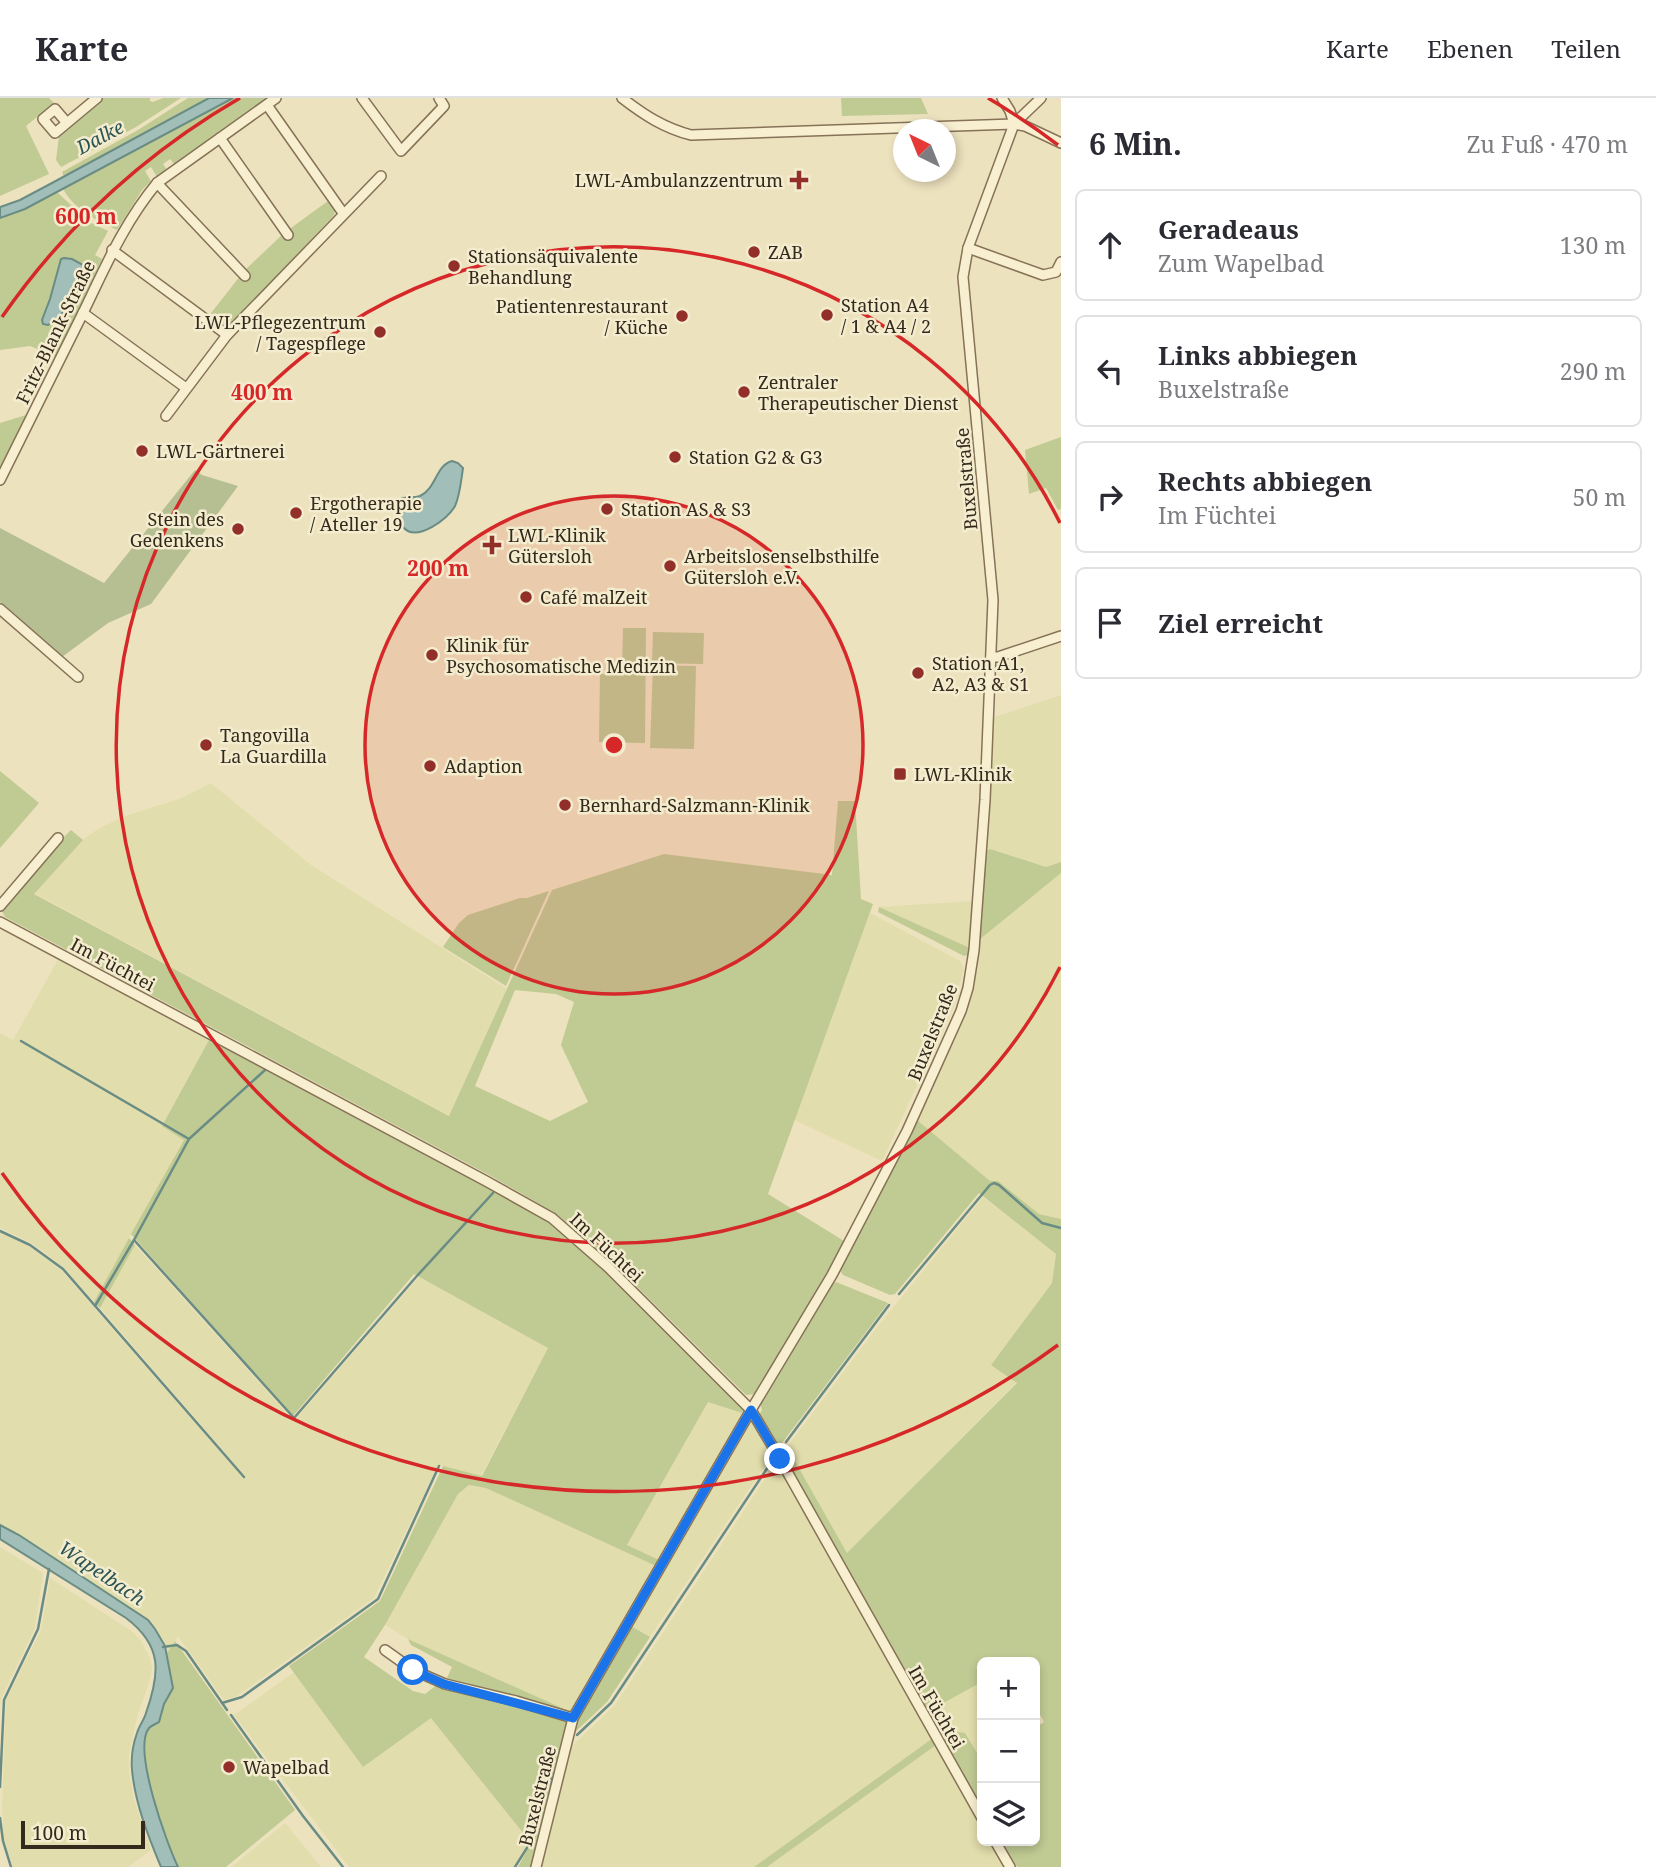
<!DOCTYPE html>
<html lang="de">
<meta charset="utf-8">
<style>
body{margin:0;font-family:"Noto Serif",serif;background:#f2f2f3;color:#2b2b33}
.controls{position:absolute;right:21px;bottom:21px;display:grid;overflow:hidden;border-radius:10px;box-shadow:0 4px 10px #0003}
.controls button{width:63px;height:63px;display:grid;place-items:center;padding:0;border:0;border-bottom:2px solid #e1e1e2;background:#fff;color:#2b2b33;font:35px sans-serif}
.compass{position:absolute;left:893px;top:21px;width:63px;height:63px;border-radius:50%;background:#fff;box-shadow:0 4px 10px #0003;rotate:317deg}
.scale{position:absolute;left:21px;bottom:18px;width:124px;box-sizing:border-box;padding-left:7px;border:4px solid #34291c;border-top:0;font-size:19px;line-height:24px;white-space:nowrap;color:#34291c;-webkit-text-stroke:5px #f4ecce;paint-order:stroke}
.stop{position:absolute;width:21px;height:21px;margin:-16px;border:5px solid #1a73e8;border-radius:50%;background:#fff}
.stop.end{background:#1a73e8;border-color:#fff;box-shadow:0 2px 7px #0008}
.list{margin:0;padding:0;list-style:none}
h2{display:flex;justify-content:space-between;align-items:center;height:91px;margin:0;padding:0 28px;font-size:30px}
h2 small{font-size:23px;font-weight:400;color:#7c7c81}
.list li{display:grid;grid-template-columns:46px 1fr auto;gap:21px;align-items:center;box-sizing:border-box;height:112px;margin:0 14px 14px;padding:0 14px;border:2px solid #e1e1e2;border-radius:10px}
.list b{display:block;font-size:26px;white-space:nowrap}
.list p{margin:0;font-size:23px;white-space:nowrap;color:#7c7c81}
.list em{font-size:23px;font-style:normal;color:#7c7c81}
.icon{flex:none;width:38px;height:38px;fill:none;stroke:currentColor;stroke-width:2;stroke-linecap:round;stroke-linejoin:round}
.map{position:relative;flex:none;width:1061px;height:1769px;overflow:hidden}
header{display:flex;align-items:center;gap:42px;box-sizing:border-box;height:98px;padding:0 35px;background:#fff;border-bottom:2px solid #e1e1e2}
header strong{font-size:33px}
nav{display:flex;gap:38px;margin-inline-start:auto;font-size:24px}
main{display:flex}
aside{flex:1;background:#fff}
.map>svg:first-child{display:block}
.farmland{fill:#e2ddac}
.green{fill:#c0ca93;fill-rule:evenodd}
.cemetery{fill:#b6bf92}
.water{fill:#a2beb8;stroke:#698c85;stroke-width:2}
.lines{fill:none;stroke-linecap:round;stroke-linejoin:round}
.stream{stroke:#698c85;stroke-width:2.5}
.minor-casing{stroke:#857257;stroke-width:12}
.minor{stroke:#f8efd1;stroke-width:9}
.route{stroke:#1a73e8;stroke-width:9}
.ring{fill:none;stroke:#d62828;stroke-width:3.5}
.poi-dot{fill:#922f29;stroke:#f4ecce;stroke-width:2.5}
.labels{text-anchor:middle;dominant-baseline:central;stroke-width:5;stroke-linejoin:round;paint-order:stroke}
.poi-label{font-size:18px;fill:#34291c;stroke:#f4ecce;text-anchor:start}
.street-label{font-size:18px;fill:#34291c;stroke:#f4ecce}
.water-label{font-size:19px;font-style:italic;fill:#2b5454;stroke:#f4ecce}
.centre{fill:#d62828;stroke:#f4ecce;stroke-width:3.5}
.ring-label{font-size:21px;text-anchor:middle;font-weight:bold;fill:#d62828;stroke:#f4ecce;stroke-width:5;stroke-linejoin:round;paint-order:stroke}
</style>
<header>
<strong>Karte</strong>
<nav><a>Karte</a><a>Ebenen</a><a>Teilen</a></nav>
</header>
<main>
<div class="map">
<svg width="1061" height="1769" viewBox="0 0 1061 1769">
<rect width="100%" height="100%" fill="#ede2be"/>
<!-- farmland -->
<g class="farmland">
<polygon points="1061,597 1061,764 1046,769 990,751 986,753 991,620"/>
<polygon points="211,685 311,767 507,891 450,1018 34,795 83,742 95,733 122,719 179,701"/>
<polygon points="1061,775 1061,1121 1039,1116 998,1083 990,1083 917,1022 965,915 976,868 979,842"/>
<polygon points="973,803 970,850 879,809"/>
<polygon points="870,815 960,863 964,870 954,908 882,1063 794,1022"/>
<polygon points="59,860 209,942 162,1028 184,1041 94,1204 64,1170 43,1153 31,1145 0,1130 0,935 13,942"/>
<polygon points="983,1099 1056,1156 1052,1185 991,1267 1017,1284 847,1455 787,1349 875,1232"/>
<polygon points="0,1135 28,1148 61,1172 244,1381 246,1379 100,1210 135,1147 294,1323 419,1179 548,1250 481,1378 438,1367 374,1500 237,1598 224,1602 178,1538 167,1555 155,1531 147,1522 19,1437 0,1427"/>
<polygon points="708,1304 742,1315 659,1462 627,1448"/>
<polygon points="752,1324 772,1357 650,1539 629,1527 747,1325"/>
<polygon points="776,1364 933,1640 754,1769 539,1769 570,1650 615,1607"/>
<polygon points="470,1387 486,1390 656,1468 571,1614 408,1541 385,1527 458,1396"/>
<polygon points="0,1449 43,1475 35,1530 1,1601 0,1612"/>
<polygon points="50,1480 133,1534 141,1543 150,1560 152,1570 150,1582 138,1615 129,1656 129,1673 134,1701 151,1752 128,1769 13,1769 4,1742 2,1709 6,1602 41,1532"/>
<polygon points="294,1574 363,1669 431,1619 529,1743 514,1769 349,1769 234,1617"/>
<polygon points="979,1585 982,1592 982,1660 980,1661 957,1634 952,1636 936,1609"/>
<polygon points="936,1647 982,1729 982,1743 990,1743 1005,1769 767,1769"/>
<polygon points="285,1725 321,1769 231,1769"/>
</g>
<!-- green -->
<g class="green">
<polygon points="0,0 49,0 54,5 26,28 49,76 0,98"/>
<polygon points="103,0 150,0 150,3 153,4 163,0 181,0 136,29 61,69 56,62 59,38"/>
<polygon points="188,0 209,0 64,79 62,74 138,32"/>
<path d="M233,0h37l-95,67 -5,-6 -7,5 4,6 -10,7 -6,-10 -6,4 6,10 -9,9 -25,40c-21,-10 -42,-20 -54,-41z"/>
<polygon points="841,0 921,0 928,16 842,18"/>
<path d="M57,94l32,30 19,9 -13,24 7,4 -46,98 -26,-11 -30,4v-132l25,-9zM61,161h11l13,7 -2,14 -27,40 -8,5 -6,-5 8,-21z"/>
<polygon points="328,103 335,112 334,117 231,227 226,230 221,228 208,219 244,173 284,135"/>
<polygon points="26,317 0,369 0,325"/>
<polygon points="1061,339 1061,411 1058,412 1046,390 1029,396 1025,352"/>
<polygon points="623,530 646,530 645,645 599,644 600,576 622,576"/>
<polygon points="653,534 704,535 703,566 652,565"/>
<polygon points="653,567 696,568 694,651 650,650"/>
<polygon points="0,673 39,705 0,750"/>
<path d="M838,703h17l6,98 12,5 -105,290 76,47 -15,28 -74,125 -9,1 -133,-132 -33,-29 -25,-21 -64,-37 -486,-259 -3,-6 50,-62 19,-19 12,10 -49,54 415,222 103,-226 112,-36 168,21zM515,892l41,4 18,8 -13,43 27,57 -38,19 -75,-35z"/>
<polygon points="990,751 1046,769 1061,764 1061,775 979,842 986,753"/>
<polygon points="549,793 506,888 443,849 459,825 468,817 520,800 527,800"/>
<polygon points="879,809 970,850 968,857 964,858 878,814"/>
<polygon points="209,942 550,1123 605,1172 744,1309 742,1315 708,1304 627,1447 659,1462 656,1468 486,1390 469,1387 458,1396 385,1527 364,1559 413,1593 425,1596 438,1586 516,1606 568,1623 532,1769 518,1769 531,1745 431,1620 363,1669 289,1568 380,1503 443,1368 482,1378 548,1250 414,1176 293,1318 131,1136 184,1042 162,1028"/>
<polygon points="917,1022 990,1083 998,1083 1039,1116 1061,1121 1061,1769 1017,1769 1001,1743 1035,1743 1035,1630 1044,1624 1035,1607 1035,1564 982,1564 982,1592 978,1586 936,1609 947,1628 943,1630 935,1629 782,1356 787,1349 847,1455 1017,1285 991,1267 1052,1185 1056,1156 979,1095 895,1196 890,1197 843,1177 839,1171"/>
<polygon points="129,1140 135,1147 100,1210 94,1204"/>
<polygon points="836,1184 888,1205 779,1349 759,1317 762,1312 760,1305 829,1188"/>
<polygon points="629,1527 650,1539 607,1604 573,1636 576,1622"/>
<polygon points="408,1541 571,1614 568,1616 519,1601 446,1582 452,1569 411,1547"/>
<path d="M175,1543l120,169 -69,57h-48c-11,-23 -46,-118 -29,-139 3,-3 7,-4 10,-6l5,-18 9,-15 -6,-36z"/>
<polygon points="957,1634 965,1635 980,1660 982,1660 982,1710 943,1643 946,1639"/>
<polygon points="933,1640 936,1647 767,1769 754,1769"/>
</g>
<!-- cemetery -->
<polygon class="cemetery" points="195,372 202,377 238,388 151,506 108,525 62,559 0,504 0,430 104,485"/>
<!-- water -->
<g class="water">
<polygon points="209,0 233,0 25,111 0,120 0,109 20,102 52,85"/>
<path d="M64,160l8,1 13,7c-3,25 -17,45 -37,59l-5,-1 -1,-4 8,-21 11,-40z"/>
<path d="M452,363l6,2 5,5c-2,13 -3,27 -8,38 -7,13 -38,36 -51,22 -2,-1 -4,-8 -5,-10 -4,-8 -3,-13 3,-20 6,-1 13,0 18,-2 16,-7 16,-31 32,-35z"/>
<path d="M0,1427l19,10 129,85 7,9 10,17 8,42 -9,16 -5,18c-3,2 -7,3 -10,6 -17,21 18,116 29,139h-17c-13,-31 -26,-64 -29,-97 -1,-12 1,-26 5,-37 2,-7 7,-13 9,-20 14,-40 17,-67 -20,-95l-126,-79z"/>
</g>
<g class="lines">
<!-- stream -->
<g class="stream">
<polyline points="21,943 189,1041"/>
<polyline points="265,972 189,1041 134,1142 294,1320 416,1179 493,1095"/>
<polyline points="0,1133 30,1147 63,1171 244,1379"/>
<polyline points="899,1196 990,1087 994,1085 999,1087 1042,1125 1061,1130"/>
<polyline points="95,1208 134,1142"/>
<polyline points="786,1344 889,1207"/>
<polyline points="163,1549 177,1547 186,1553 227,1612"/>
<polyline points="222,1605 242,1599 378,1501 439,1368"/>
<polyline points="231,1617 303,1718 343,1769"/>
<polyline points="577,1637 611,1605 772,1363"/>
<polyline points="0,1689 4,1602 38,1531 49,1471"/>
<polyline points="0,1720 3,1743 11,1769"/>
<polyline points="515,1769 530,1745 535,1729 533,1709 538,1696 548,1689 551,1680 553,1661"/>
</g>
<defs>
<g id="minor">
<polyline points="362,0 401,53 444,8 439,0"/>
<path d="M622,0c22,17 42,30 69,37l323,-11 11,2 36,17"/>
<polyline points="1002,0 1010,13 1014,26"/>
<polyline points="267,7 343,115"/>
<polyline points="67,25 55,11 43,21 55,35 97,0"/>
<polyline points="220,40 288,137"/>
<polyline points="157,85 245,178"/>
<polyline points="968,150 1043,177 1056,174 1061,164"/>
<polyline points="112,152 227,237"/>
<polyline points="83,215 186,290"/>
<polyline points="166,318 227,237 381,78"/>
<path d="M0,382c27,-54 54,-108 81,-163 23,-47 42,-93 76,-134l119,-85"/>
<polyline points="0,511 78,579"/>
<polyline points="991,559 998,559 1061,538"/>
<polyline points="0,808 58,740"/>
<polyline points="0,824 486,1083 552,1120 608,1169 751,1312 780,1361 982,1720"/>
<polyline points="385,1552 413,1572 445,1586 516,1603 573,1620"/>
<polyline points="995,1743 1010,1769"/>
<polyline points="536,1769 573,1620 751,1312 832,1177 907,1033 961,913 968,890 974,852 978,797 985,702 993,502 963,179 968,150 1014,26 1041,0"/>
</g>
</defs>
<!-- minor casing -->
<use href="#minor" class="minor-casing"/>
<!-- minor -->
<use href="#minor" class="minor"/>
</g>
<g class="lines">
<!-- route -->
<polyline class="route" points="413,1572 444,1586 573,1620 751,1312 780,1361"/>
</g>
<!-- distance rings -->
<circle cx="614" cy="647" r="249" fill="#d62828" fill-opacity=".12"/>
<g class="ring">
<circle cx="614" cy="647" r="249"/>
<path d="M1060 869A498 498 0 1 1 1060 425"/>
<path d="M1058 1247A747 747 0 0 1 2 1075M2 219A747 747 0 0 1 240 0M988 0A747 747 0 0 1 1058 47"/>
</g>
<!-- markers -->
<g class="poi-dot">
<path d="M795.5 71.5h7v7h7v7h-7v7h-7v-7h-7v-7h7z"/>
<circle cx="754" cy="154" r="7"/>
<circle cx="454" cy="168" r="7"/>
<circle cx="827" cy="217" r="7"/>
<circle cx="682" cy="218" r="7"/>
<circle cx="380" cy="234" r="7"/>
<circle cx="744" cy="294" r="7"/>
<circle cx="142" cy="353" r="7"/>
<circle cx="675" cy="359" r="7"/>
<circle cx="607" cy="411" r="7"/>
<circle cx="296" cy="415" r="7"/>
<circle cx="238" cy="431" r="7"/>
<path d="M488.5 436.5h7v7h7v7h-7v7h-7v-7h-7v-7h7z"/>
<circle cx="670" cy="468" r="7"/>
<circle cx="526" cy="499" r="7"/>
<circle cx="432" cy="557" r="7"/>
<circle cx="918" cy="575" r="7"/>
<circle cx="206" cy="647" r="7"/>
<circle cx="430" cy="668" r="7"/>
<rect x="893" y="669" width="14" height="14" rx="3.5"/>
<circle cx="565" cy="707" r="7"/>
<circle cx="229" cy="1669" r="7"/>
</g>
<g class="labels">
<!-- poi labels -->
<g class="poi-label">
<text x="783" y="82" text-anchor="end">LWL-Ambulanzzentrum</text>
<text x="768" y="154">ZAB</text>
<text x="468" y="158">Stationsäquivalente<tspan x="468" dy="21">Behandlung</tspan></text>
<text x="841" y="207">Station A4<tspan x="841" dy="21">/ 1 &amp; A4 / 2</tspan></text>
<text x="668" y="208" text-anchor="end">Patientenrestaurant<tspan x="668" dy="21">/ Küche</tspan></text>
<text x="366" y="224" text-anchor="end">LWL-Pflegezentrum<tspan x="366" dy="21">/ Tagespflege</tspan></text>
<text x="758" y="284">Zentraler<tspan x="758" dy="21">Therapeutischer Dienst</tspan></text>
<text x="156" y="353">LWL-Gärtnerei</text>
<text x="689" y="359">Station G2 &amp; G3</text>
<text x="310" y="405">Ergotherapie<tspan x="310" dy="21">/ Ateller 19</tspan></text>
<text x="621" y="411">Station AS &amp; S3</text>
<text x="224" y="421" text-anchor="end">Stein des<tspan x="224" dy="21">Gedenkens</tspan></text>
<text x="508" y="437">LWL-Klinik<tspan x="508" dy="21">Gütersloh</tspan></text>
<text x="684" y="458">Arbeitslosenselbsthilfe<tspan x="684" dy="21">Gütersloh e.V.</tspan></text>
<text x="540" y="499">Café malZeit</text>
<text x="446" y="547">Klinik für<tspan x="446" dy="21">Psychosomatische Medizin</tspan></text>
<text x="932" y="565">Station A1,<tspan x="932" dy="21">A2, A3 &amp; S1</tspan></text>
<text x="220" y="637">Tangovilla<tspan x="220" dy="21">La Guardilla</tspan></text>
<text x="444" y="668">Adaption</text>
<text x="914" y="676">LWL-Klinik</text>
<text x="579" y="707">Bernhard-Salzmann-Klinik</text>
<text x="243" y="1669">Wapelbad</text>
</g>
<!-- street labels -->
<g class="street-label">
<text transform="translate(55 234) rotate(-64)">Fritz-Blank-Straße</text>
<text transform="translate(966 381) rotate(-95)">Buxelstraße</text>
<text transform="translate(113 866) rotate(28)">Im Füchtei</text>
<text transform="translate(932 934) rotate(-68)">Buxelstraße</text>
<text transform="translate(607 1149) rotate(43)">Im Füchtei</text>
<text transform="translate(937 1609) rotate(60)">Im Füchtei</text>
<text transform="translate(537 1698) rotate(-76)">Buxelstraße</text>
</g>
<!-- water labels -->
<g class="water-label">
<text transform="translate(100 39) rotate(-28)">Dalke</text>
<text transform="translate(102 1475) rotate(34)">Wapelbach</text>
</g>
</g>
<circle cx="614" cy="647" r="10" class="centre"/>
<g class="ring-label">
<text x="86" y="126">600 m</text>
<text x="262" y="302">400 m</text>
<text x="438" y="478">200 m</text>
</g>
</svg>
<div class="controls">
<button>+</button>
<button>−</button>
<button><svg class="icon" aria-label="layers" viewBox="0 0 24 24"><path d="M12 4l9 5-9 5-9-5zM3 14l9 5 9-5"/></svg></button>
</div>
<svg class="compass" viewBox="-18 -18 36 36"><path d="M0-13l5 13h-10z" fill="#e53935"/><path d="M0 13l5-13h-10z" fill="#7c7c81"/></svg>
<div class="scale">100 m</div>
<div class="stop" style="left:413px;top:1572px"></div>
<div class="stop end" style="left:780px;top:1361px"></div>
</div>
<aside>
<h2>6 Min.<small>Zu Fuß · 470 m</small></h2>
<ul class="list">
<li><svg class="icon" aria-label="ahead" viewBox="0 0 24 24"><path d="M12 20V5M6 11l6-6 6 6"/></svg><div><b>Geradeaus</b><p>Zum Wapelbad</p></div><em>130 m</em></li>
<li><svg class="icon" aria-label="left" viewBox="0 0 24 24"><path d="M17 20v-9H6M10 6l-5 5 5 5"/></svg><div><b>Links abbiegen</b><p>Buxelstraße</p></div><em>290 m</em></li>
<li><svg class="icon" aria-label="right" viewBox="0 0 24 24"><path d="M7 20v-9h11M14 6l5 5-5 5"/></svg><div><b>Rechts abbiegen</b><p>Im Füchtei</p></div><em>50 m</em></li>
<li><svg class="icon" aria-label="arrive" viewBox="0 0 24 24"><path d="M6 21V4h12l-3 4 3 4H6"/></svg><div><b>Ziel erreicht</b></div></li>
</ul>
</aside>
</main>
